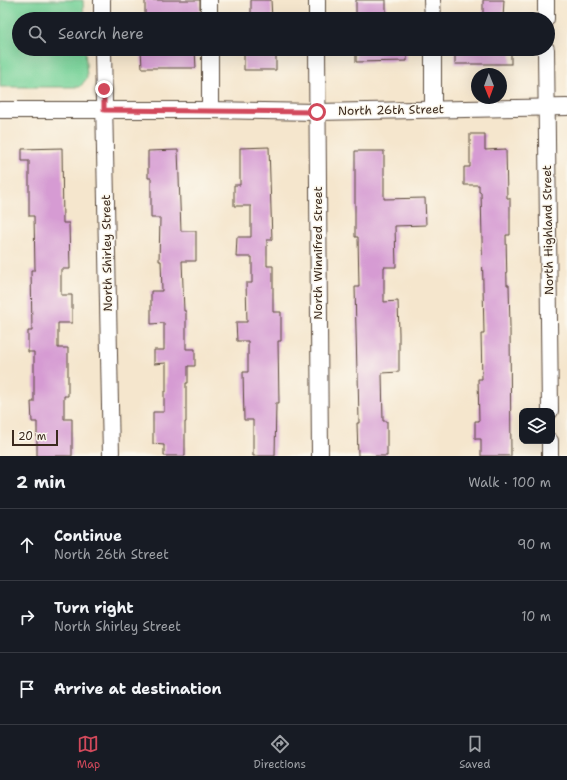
<!DOCTYPE html>
<meta charset="utf-8">
<style>
body{margin:0;font-family:"Shantell Sans",sans-serif;background:#242831;color:#f1f3f6}
.controls{position:absolute;right:12px;bottom:12px;display:grid;overflow:hidden;border-radius:8px;box-shadow:0 4px 16px #0002}
.controls button{width:36px;height:36px;display:grid;place-items:center;padding:0;border:0;border-bottom:1px solid #363941;background:#171b24;color:#f1f3f6;font:20px sans-serif}
.compass{position:absolute;left:471px;top:68px;width:36px;height:36px;border-radius:50%;background:#171b24;box-shadow:0 4px 16px #0002;rotate:179deg}
.scale{position:absolute;left:12px;bottom:10px;width:46px;box-sizing:border-box;padding-left:4px;border:2px solid #3b2a1e;border-top:0;font-size:11px;line-height:14px;white-space:nowrap;color:#3b2a1e;-webkit-text-stroke:3px #fbf7ec;paint-order:stroke}
.stop{position:absolute;width:12px;height:12px;margin:-9px;border:3px solid #d1495b;border-radius:50%;background:#fff}
.stop.end{background:#d1495b;border-color:#fff;box-shadow:0 1px 4px #0008}
.list{margin:0;padding:0;list-style:none}
h2{display:flex;justify-content:space-between;align-items:center;height:52px;margin:0;padding:0 16px;font-size:17px}
h2 small{font-size:13px;font-weight:400;color:#9ea1a6}
.list li{display:grid;grid-template-columns:26px 1fr auto;gap:12px;align-items:center;box-sizing:border-box;height:72px;padding:0 16px;border-top:1px solid #363941}
.list b{display:block;font-size:15px;white-space:nowrap}
.list p{margin:0;font-size:13px;white-space:nowrap;color:#9ea1a6}
.list em{font-size:13px;font-style:normal;color:#9ea1a6}
.icon{flex:none;width:22px;height:22px;fill:none;stroke:currentColor;stroke-width:2;stroke-linecap:round;stroke-linejoin:round}
.map{position:relative;flex:none;width:567px;height:456px;overflow:hidden}
.search{position:absolute;background:#171b24;box-shadow:0 4px 16px #0002;left:12px;right:12px;top:12px;height:44px;display:flex;align-items:center;gap:10px;box-sizing:border-box;padding:0 14px;border-radius:22px;color:#9ea1a6;font-size:15px}
.sheet{height:268px;background:#171b24}
nav{display:flex;justify-content:space-around;align-items:center;box-sizing:border-box;height:56px;border-top:1px solid #363941;background:#171b24;font-size:11px;color:#9ea1a6}
nav a{display:grid;justify-items:center;gap:2px}
nav .on{color:#d1495b}
.map>svg:first-child{display:block}
.green{fill:#78d39a;stroke:#5a7e5c}
.building{fill:#d69bd3}
.lines{fill:none;stroke-linecap:round;stroke-linejoin:round}
.minor-casing{stroke:#574638;stroke-width:18}
.minor{stroke:#fff;stroke-width:16}
.route{stroke:#d1495b;stroke-width:5}
.labels{text-anchor:middle;dominant-baseline:central;stroke-width:3;stroke-linejoin:round;paint-order:stroke}
.street-label{font-size:12px;fill:#3b2a1e;stroke:#fbf7ec}
</style>
<div class="map">
<svg width="567" height="456" viewBox="0 0 567 456">
<rect width="100%" height="100%" fill="#fbf7ec"/>
<filter id="ink" filterUnits="userSpaceOnUse"><feTurbulence type="fractalNoise" baseFrequency=".025" numOctaves="2"/><feDisplacementMap in="SourceGraphic" scale="8" xChannelSelector="R" yChannelSelector="G"/><feConvolveMatrix kernelMatrix="1 2 1 2 8 2 1 2 1" color-interpolation-filters="sRGB"/></filter>
<filter id="wash" filterUnits="userSpaceOnUse"><feTurbulence type="fractalNoise" baseFrequency=".012" numOctaves="4" result="noise"/><feDisplacementMap in="SourceGraphic" scale="16" xChannelSelector="R" yChannelSelector="G"/><feGaussianBlur stdDeviation="0.9" result="paint"/><feColorMatrix in="noise" values="0 0 0 0 0 0 0 0 0 0 0 0 0 0 0 0 0 1.4 0 .05"/><feComposite in="paint" operator="in"/></filter>
<g filter="url(#wash)">
<rect width="100%" height="100%" fill="#f5e6cd"/>
<!-- green -->
<polygon class="green" points="0,0 83,0 84,19 19,19 19,49 85,49 87,78 80,87 0,87"/>
<g id="blocks">
<!-- building -->
<g class="building">
<polygon points="145,0 200,0 200,17 180,17 181,19 145,19"/>
<polygon points="251,0 271,0 272,19 251,19"/>
<rect x="356" y="0" width="30" height="19"/>
<polygon points="483,0 504,0 503,19 483,19"/>
<polygon points="141,49 195,49 196,68 142,68"/>
<polygon points="250,49 276,49 276,70 244,70 244,53 250,53"/>
<polygon points="356,49 407,49 407,61 356,62"/>
<rect x="455" y="49" width="56" height="15"/>
<polygon points="470,134 485,134 485,150 506,149 507,198 510,198 510,235 506,235 507,285 509,285 510,327 511,456 481,456 481,439 475,439 475,421 479,421 478,379 482,379 481,334 484,334 481,192 479,192 479,185 464,185 464,167 470,167"/>
<polygon points="269,147 272,240 267,240 267,266 273,266 273,312 281,312 281,341 278,341 279,403 276,403 275,456 253,456 253,420 244,420 243,372 248,372 248,341 237,341 236,322 247,322 246,283 252,283 252,257 236,257 237,237 251,237 251,206 234,206 234,185 240,185 240,148"/>
<polygon points="62,148 63,223 69,223 70,269 61,269 61,295 72,295 72,323 58,323 58,348 68,348 68,396 64,396 64,419 72,419 72,456 37,456 37,422 32,422 31,402 34,402 34,352 28,352 28,331 32,331 31,270 35,270 34,216 29,216 29,161 22,161 22,149"/>
<polygon points="178,150 181,231 196,231 196,261 182,261 184,311 186,311 186,349 195,349 195,366 188,366 188,383 186,383 186,422 185,422 185,456 164,456 164,445 153,444 153,412 164,412 164,392 166,392 166,363 154,364 154,350 164,350 164,323 151,324 151,291 162,291 161,261 159,261 160,218 151,218 151,178 148,178 148,151"/>
<polygon points="355,151 384,151 384,199 425,198 426,225 395,226 396,267 384,267 384,302 398,301 399,334 399,372 382,373 383,421 387,421 387,456 358,456 357,423 359,423 358,373 357,373 355,287 359,287 358,237 355,237"/>
</g>
</g>
</g>
<g filter="url(#ink)">
<use href="#blocks" fill-opacity="0" stroke="#574638" stroke-width="1"/>
<g class="lines">
<defs>
<g id="minor">
<polyline points="102,0 102,19"/>
<polyline points="209,0 209,19"/>
<polyline points="317,0 317,19"/>
<polyline points="432,0 433,19"/>
<polyline points="546,0 546,19"/>
<polyline points="103,49 111,456"/>
<polyline points="210,49 210,110"/>
<polyline points="317,49 320,456"/>
<polyline points="433,49 433,110"/>
<polyline points="546,49 550,411"/>
<polyline points="0,110 210,110 317,112 567,107"/>
<polyline points="550,441 550,456"/>
</g>
</defs>
<!-- minor casing -->
<use href="#minor" class="minor-casing"/>
<!-- minor -->
<use href="#minor" class="minor"/>
</g>
</g>
<g class="lines" filter="url(#ink)">
<!-- route -->
<polyline class="route" points="104,89 104,110 317,112"/>
</g>
<g class="labels">
<!-- street labels -->
<g class="street-label">
<text transform="translate(391 110) rotate(-1)">North 26th Street</text>
<text transform="translate(548 230) rotate(-91)">North Highland Street</text>
<text transform="translate(107 253) rotate(-91)">North Shirley Street</text>
<text transform="translate(318 253) rotate(-90)">North Winnifred Street</text>
</g>
</g>
</svg>
<div class="controls">
<button><svg class="icon" aria-label="layers" viewBox="0 0 24 24"><path d="M12 4l9 5-9 5-9-5zM3 14l9 5 9-5"/></svg></button>
</div>
<svg class="compass" viewBox="-18 -18 36 36"><path d="M0-13l5 13h-10z" fill="#e53935"/><path d="M0 13l5-13h-10z" fill="#9ea1a6"/></svg>
<div class="scale">20 m</div>
<div class="stop" style="left:317px;top:112px"></div>
<div class="stop end" style="left:104px;top:89px"></div>
<div class="search"><svg class="icon" aria-label="search" viewBox="0 0 24 24"><circle cx="10" cy="10" r="6"/><path d="M15 15l6 6"/></svg>Search here</div>
</div>
<section class="sheet">
<h2>2 min<small>Walk · 100 m</small></h2>
<ul class="list">
<li><svg class="icon" aria-label="ahead" viewBox="0 0 24 24"><path d="M12 20V5M6 11l6-6 6 6"/></svg><div><b>Continue</b><p>North 26th Street</p></div><em>90 m</em></li>
<li><svg class="icon" aria-label="right" viewBox="0 0 24 24"><path d="M7 20v-9h11M14 6l5 5-5 5"/></svg><div><b>Turn right</b><p>North Shirley Street</p></div><em>10 m</em></li>
<li><svg class="icon" aria-label="arrive" viewBox="0 0 24 24"><path d="M6 21V4h12l-3 4 3 4H6"/></svg><div><b>Arrive at destination</b></div></li>
</ul>
</section>
<nav>
<a class="on"><svg class="icon" aria-label="map" viewBox="0 0 24 24"><path d="M3 6l6-2 6 2 6-2v14l-6 2-6-2-6 2zM9 4v14M15 6v14"/></svg>Map</a>
<a><svg class="icon" aria-label="directions" viewBox="0 0 24 24"><path d="M12 3l9 9-9 9-9-9zM9 14v-3h6M13 9l2 2-2 2"/></svg>Directions</a>
<a><svg class="icon" aria-label="saved" viewBox="0 0 24 24"><path d="M7 4h10v16l-5-4-5 4z"/></svg>Saved</a>
</nav>
